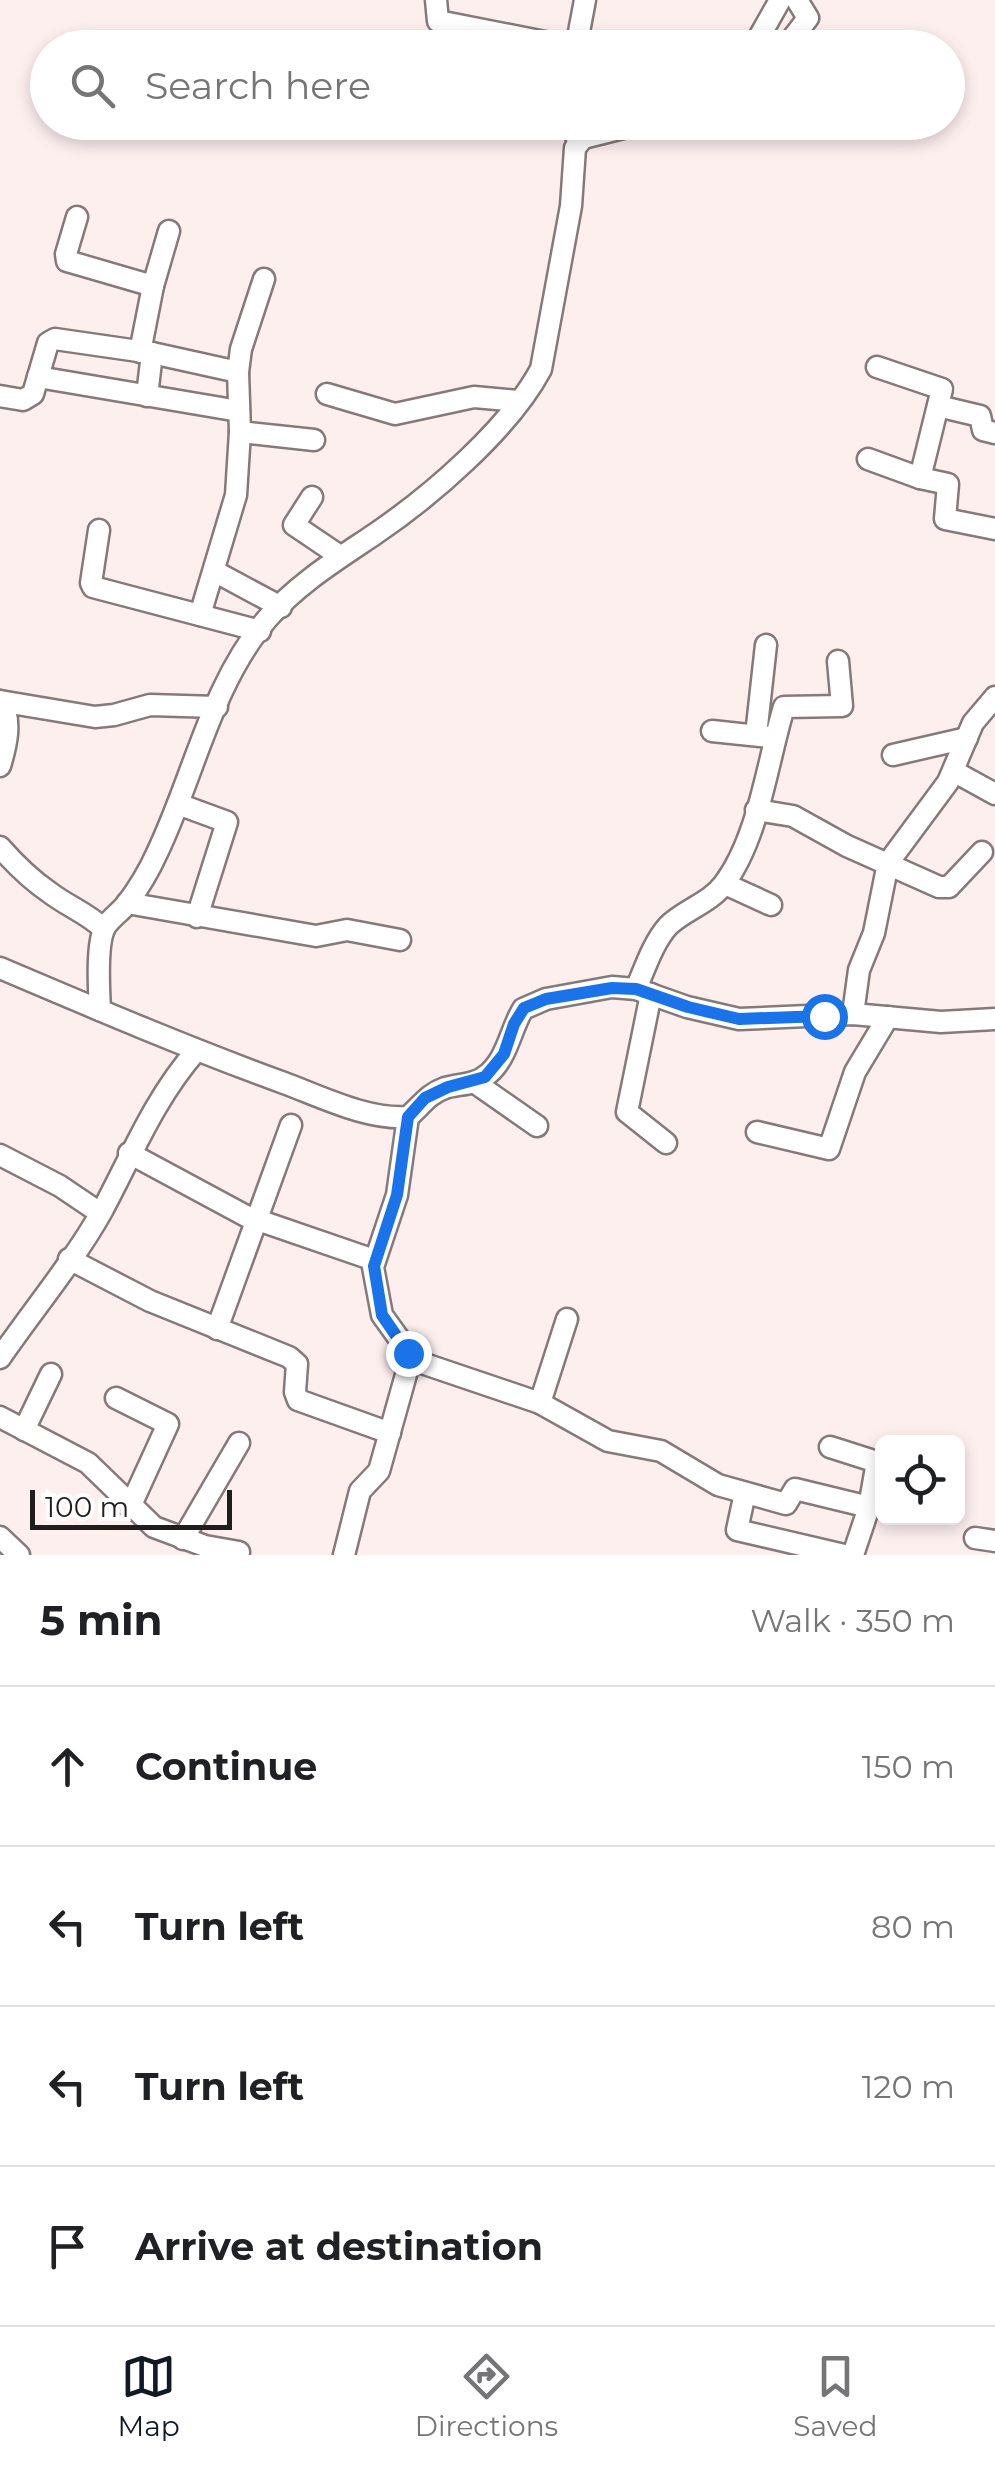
<!DOCTYPE html>
<meta charset="utf-8">
<style>
body{margin:0;font-family:Montserrat,sans-serif;background:#f6f6f6;color:#202124}
.controls{position:absolute;right:30px;bottom:30px;display:grid;overflow:hidden;border-radius:15px;box-shadow:0 5px 15px #0003}
.controls button{width:90px;height:90px;display:grid;place-items:center;padding:0;border:0;border-bottom:2px solid #e0e0e0;background:#fff;color:#202124;font:50px sans-serif}
.scale{position:absolute;left:30px;bottom:25px;width:202px;box-sizing:border-box;padding-left:10px;border:5px solid #221d1d;border-top:0;font-size:28px;line-height:35px;white-space:nowrap;color:#221d1d;-webkit-text-stroke:8px #fff;paint-order:stroke}
.stop{position:absolute;width:30px;height:30px;margin:-22px;border:8px solid #1a73e8;border-radius:50%;background:#fff}
.stop.end{background:#1a73e8;border-color:#fff;box-shadow:0 2px 10px #0008}
.list{margin:0;padding:0;list-style:none}
h2{display:flex;justify-content:space-between;align-items:center;height:130px;margin:0;padding:0 40px;font-size:42px}
h2 small{font-size:32px;font-weight:400;color:#757577}
.list li{display:grid;grid-template-columns:65px 1fr auto;gap:30px;align-items:center;box-sizing:border-box;height:160px;padding:0 40px;border-top:2px solid #e0e0e0}
.list b{display:block;font-size:38px;white-space:nowrap}
.list em{font-size:32px;font-style:normal;color:#757577}
.icon{flex:none;width:55px;height:55px;fill:none;stroke:currentColor;stroke-width:2;stroke-linecap:round;stroke-linejoin:round}
.map{position:relative;flex:none;width:995px;height:1555px;overflow:hidden}
.search{position:absolute;background:#fff;box-shadow:0 5px 15px #0003;left:30px;right:30px;top:30px;height:110px;display:flex;align-items:center;gap:25px;box-sizing:border-box;padding:0 35px;border-radius:55px;color:#757577;font-size:38px}
.sheet{height:770px;background:#fff}
nav{display:flex;justify-content:space-around;align-items:center;box-sizing:border-box;height:140px;border-top:2px solid #e0e0e0;background:#fff;font-size:28px;color:#757577}
nav a{display:grid;justify-items:center;gap:5px}
nav .on{color:#111827}
.map>svg:first-child{display:block}
.lines{fill:none;stroke-linecap:round;stroke-linejoin:round}
.minor-casing{stroke:#867979;stroke-width:25}
.minor{stroke:#fff;stroke-width:20}
.route{stroke:#1a73e8;stroke-width:12}
</style>
<div class="map">
<svg width="995" height="1555" viewBox="0 0 995 1555">
<rect width="100%" height="100%" fill="#feefef"/>
<g class="lines">
<defs>
<g id="minor">
<polyline points="436,0 438,21 575,48"/>
<polyline points="576,48 585,0"/>
<polyline points="753,48 780,0"/>
<polyline points="785,48 808,18 797,0"/>
<polyline points="568,122 579,141"/>
<polyline points="77,217 66,254 67,261 153,286"/>
<polyline points="140,352 153,286 169,231"/>
<polyline points="877,367 942,389 920,478"/>
<polyline points="38,377 239,411"/>
<polyline points="327,394 395,414 474,397 518,401"/>
<polyline points="0,396 23,400 33,394 48,343 55,339 152,353 238,372"/>
<polyline points="147,396 152,353"/>
<polyline points="938,406 980,416 983,430 995,433"/>
<polyline points="240,432 314,440"/>
<polyline points="868,459 920,478 948,484 945,519 995,529"/>
<polyline points="312,497 294,525 340,556"/>
<polyline points="99,530 91,583 93,587 260,631"/>
<polyline points="214,571 281,607"/>
<polyline points="200,615 236,495 240,432 238,372 241,349 264,279"/>
<polyline points="0,701 95,717 114,715 150,705 217,707"/>
<path d="M0,701c13,18 6,45 0,65"/>
<polyline points="712,731 769,737"/>
<polyline points="756,735 766,645"/>
<polyline points="893,755 967,738"/>
<polyline points="955,772 995,794"/>
<polyline points="178,804 227,822 197,917"/>
<polyline points="756,810 793,816 847,846 939,887 949,887 982,852"/>
<path d="M0,847c15,17 30,32 49,45 18,14 38,21 55,37"/>
<polyline points="725,884 771,905"/>
<polyline points="127,903 316,936 347,930 400,940"/>
<path d="M0,968c94,40 188,80 284,115 38,14 83,37 124,34 14,-12 20,-23 37,-29 13,-4 28,-3 39,-11 23,-15 26,-47 39,-68l23,-10 66,-12 24,2 51,18 52,12 114,-5 88,8 54,-3"/>
<path d="M636,989c9,-21 17,-46 32,-63 16,-16 42,-23 56,-42 35,-47 43,-121 60,-177l58,-1 -4,-45"/>
<polyline points="651,994 627,1112 666,1143"/>
<path d="M100,1010c-1,-19 -4,-66 5,-83 5,-8 15,-15 21,-22 12,-16 23,-34 31,-52 37,-77 54,-168 110,-234 30,-35 71,-60 108,-85 56,-38 134,-105 166,-165l30,-163 4,-58 8,-10 64,-16"/>
<polyline points="853,1014 859,970 874,933 888,863 948,782 973,723 995,697"/>
<polyline points="474,1082 537,1126"/>
<polyline points="757,1132 829,1149 855,1072 888,1017"/>
<polyline points="129,1153 246,1216 374,1260"/>
<polyline points="0,1155 60,1186 100,1213"/>
<polyline points="69,1259 150,1301 289,1357 297,1364 295,1392 298,1400 390,1433"/>
<polyline points="217,1329 291,1125"/>
<path d="M0,1358c33,-48 74,-97 102,-147 30,-56 52,-112 94,-160"/>
<polyline points="410,1359 540,1403 608,1441 661,1451 718,1485 786,1504 795,1489 869,1507"/>
<polyline points="116,1398 168,1424 130,1507"/>
<polyline points="540,1403 567,1319"/>
<polyline points="0,1417 88,1463 154,1527 205,1546 239,1552"/>
<polyline points="24,1430 51,1374"/>
<polyline points="830,1447 877,1462 869,1507 853,1555"/>
<polyline points="745,1493 737,1530 844,1555"/>
<polyline points="0,1537 19,1555"/>
<polyline points="975,1538 995,1541"/>
<polyline points="183,1539 239,1443"/>
<polyline points="344,1555 360,1491 379,1471 409,1364 405,1347 382,1315 373,1267 397,1195 408,1117"/>
</g>
</defs>
<!-- minor casing -->
<use href="#minor" class="minor-casing"/>
<!-- minor -->
<use href="#minor" class="minor"/>
</g>
<g class="lines">
<!-- route -->
<polyline class="route" points="408,1353 382,1315 374,1266 397,1195 408,1117 425,1098 448,1087 485,1077 504,1054 514,1024 524,1008 546,999 612,988 636,989 688,1007 739,1019 824,1016"/>
</g>
</svg>
<div class="controls">
<button><svg class="icon" aria-label="locate" viewBox="0 0 24 24"><circle cx="12" cy="12" r="6"/><path d="M12 2v4M12 18v4M2 12h4M18 12h4"/></svg></button>
</div>
<div class="scale">100 m</div>
<div class="stop" style="left:824px;top:1016px"></div>
<div class="stop end" style="left:408px;top:1353px"></div>
<div class="search"><svg class="icon" aria-label="search" viewBox="0 0 24 24"><circle cx="10" cy="10" r="6"/><path d="M15 15l6 6"/></svg>Search here</div>
</div>
<section class="sheet">
<h2>5 min<small>Walk · 350 m</small></h2>
<ul class="list">
<li><svg class="icon" aria-label="ahead" viewBox="0 0 24 24"><path d="M12 20V5M6 11l6-6 6 6"/></svg><div><b>Continue</b></div><em>150 m</em></li>
<li><svg class="icon" aria-label="left" viewBox="0 0 24 24"><path d="M17 20v-9H6M10 6l-5 5 5 5"/></svg><div><b>Turn left</b></div><em>80 m</em></li>
<li><svg class="icon" aria-label="left" viewBox="0 0 24 24"><path d="M17 20v-9H6M10 6l-5 5 5 5"/></svg><div><b>Turn left</b></div><em>120 m</em></li>
<li><svg class="icon" aria-label="arrive" viewBox="0 0 24 24"><path d="M6 21V4h12l-3 4 3 4H6"/></svg><div><b>Arrive at destination</b></div></li>
</ul>
</section>
<nav>
<a class="on"><svg class="icon" aria-label="map" viewBox="0 0 24 24"><path d="M3 6l6-2 6 2 6-2v14l-6 2-6-2-6 2zM9 4v14M15 6v14"/></svg>Map</a>
<a><svg class="icon" aria-label="directions" viewBox="0 0 24 24"><path d="M12 3l9 9-9 9-9-9zM9 14v-3h6M13 9l2 2-2 2"/></svg>Directions</a>
<a><svg class="icon" aria-label="saved" viewBox="0 0 24 24"><path d="M7 4h10v16l-5-4-5 4z"/></svg>Saved</a>
</nav>
